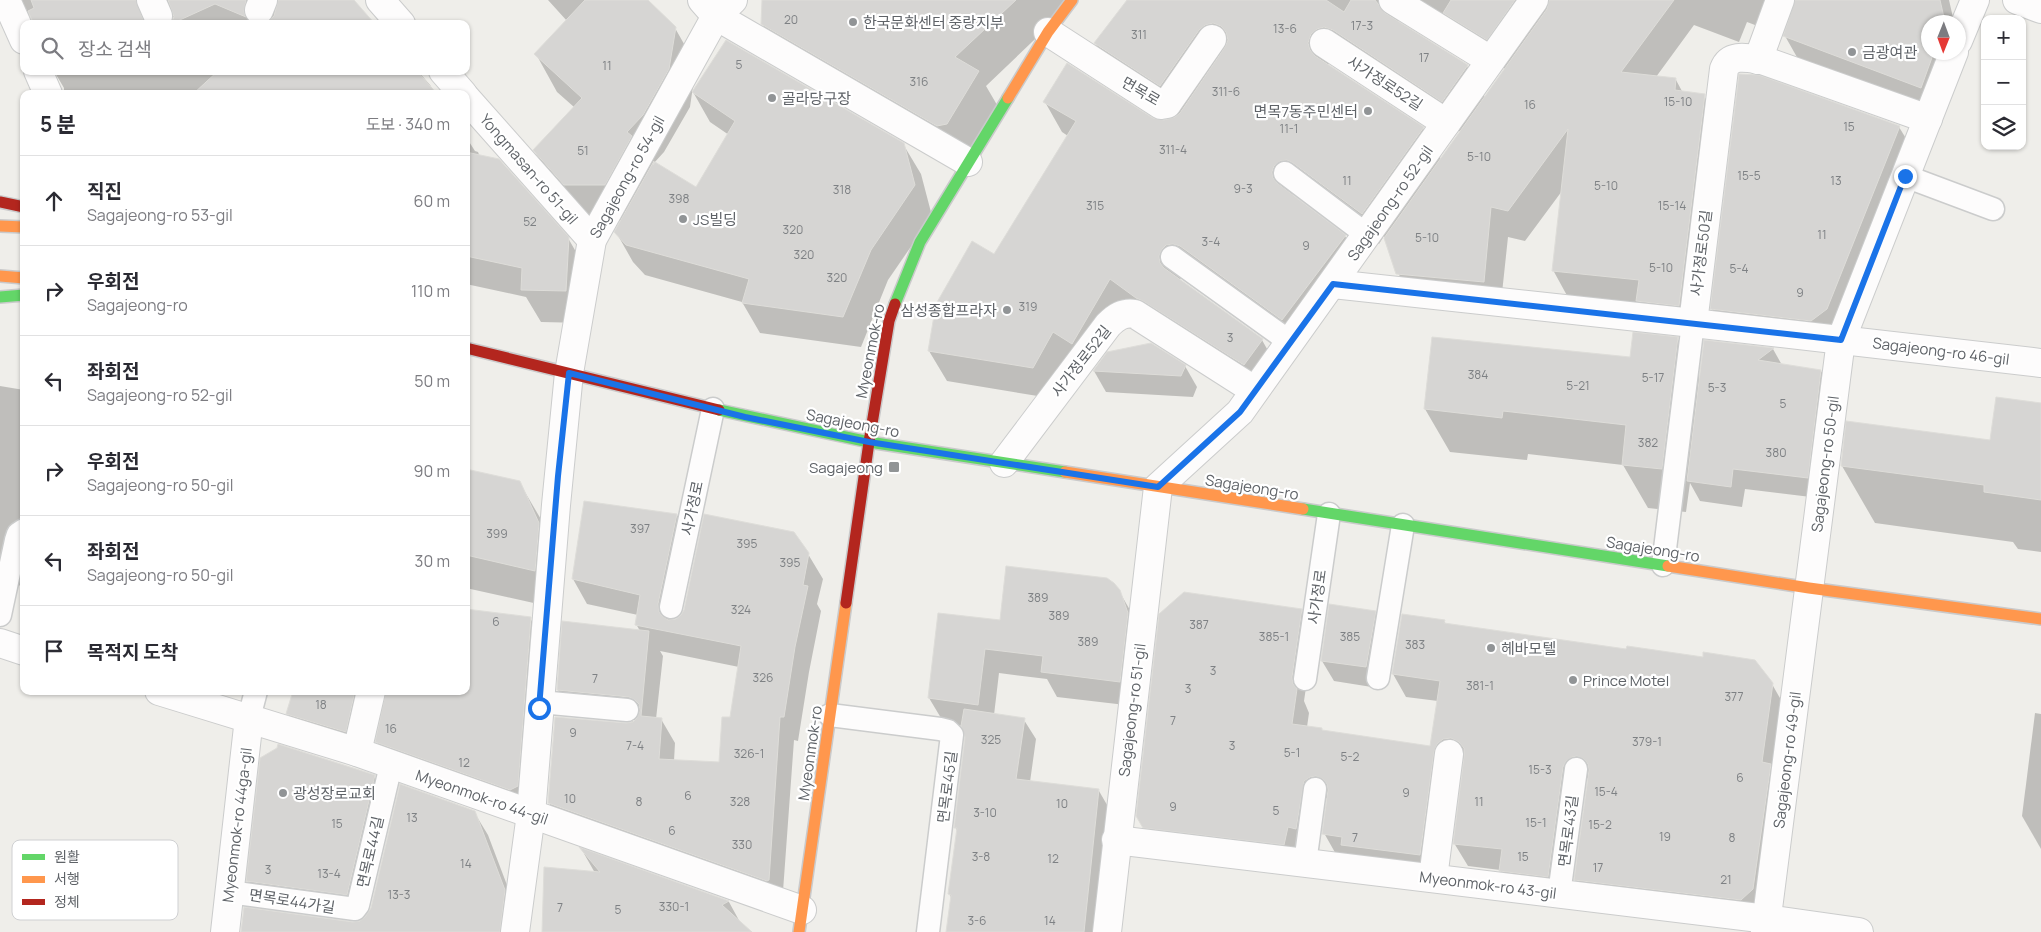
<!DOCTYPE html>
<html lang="ko">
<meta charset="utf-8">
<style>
body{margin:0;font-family:Manrope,"Noto Sans KR",sans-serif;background:#f7f7f7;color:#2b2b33}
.controls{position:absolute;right:15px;top:15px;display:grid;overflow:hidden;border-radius:10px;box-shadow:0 1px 4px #0004}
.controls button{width:45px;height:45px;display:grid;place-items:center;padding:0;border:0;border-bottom:1px solid #e1e1e2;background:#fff;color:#2b2b33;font:25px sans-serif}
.compass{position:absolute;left:1921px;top:15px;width:45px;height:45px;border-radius:50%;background:#fff;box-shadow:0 1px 4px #0004;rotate:181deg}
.stop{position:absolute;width:15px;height:15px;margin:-11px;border:4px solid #1a73e8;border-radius:50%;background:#fff}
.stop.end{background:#1a73e8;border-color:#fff;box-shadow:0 1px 5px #0008}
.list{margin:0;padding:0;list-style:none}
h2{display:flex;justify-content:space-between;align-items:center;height:65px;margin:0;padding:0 20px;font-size:21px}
h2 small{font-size:16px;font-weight:400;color:#7c7c81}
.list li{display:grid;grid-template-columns:32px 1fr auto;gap:15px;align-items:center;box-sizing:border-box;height:90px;padding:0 20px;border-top:1px solid #e1e1e2}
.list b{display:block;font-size:19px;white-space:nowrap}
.list p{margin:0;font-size:16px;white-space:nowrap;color:#7c7c81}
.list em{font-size:16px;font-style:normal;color:#7c7c81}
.icon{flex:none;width:28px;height:28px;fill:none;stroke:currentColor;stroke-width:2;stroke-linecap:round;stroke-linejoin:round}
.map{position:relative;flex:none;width:2041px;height:932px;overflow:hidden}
.search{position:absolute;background:#fff;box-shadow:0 1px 4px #0004;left:20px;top:20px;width:450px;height:55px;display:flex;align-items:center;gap:12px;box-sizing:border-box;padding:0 18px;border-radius:10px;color:#7c7c81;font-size:19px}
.panel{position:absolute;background:#fff;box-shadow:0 1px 4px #0004;left:20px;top:90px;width:450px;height:605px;border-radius:10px}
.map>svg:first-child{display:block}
.shadow{fill:#0003;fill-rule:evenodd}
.building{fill:#d6d5d3;stroke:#deddd9}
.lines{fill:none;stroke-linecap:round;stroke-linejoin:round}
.lane-casing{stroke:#cbcccc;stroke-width:25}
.street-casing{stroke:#cbcccc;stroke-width:30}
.fast-casing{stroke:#cacacb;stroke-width:14}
.slow-casing{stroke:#cacacb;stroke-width:14}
.jam-casing{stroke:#cacacb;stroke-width:14}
.lane{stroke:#fdfcfc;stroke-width:22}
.street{stroke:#fdfcfc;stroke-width:28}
.fast{stroke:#63d668;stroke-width:11}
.slow{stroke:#ff974d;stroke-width:11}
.jam{stroke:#b3261e;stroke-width:11}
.route{stroke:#1a73e8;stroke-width:6}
.poi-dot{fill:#919496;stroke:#fff;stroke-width:2}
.labels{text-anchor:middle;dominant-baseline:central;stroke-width:4.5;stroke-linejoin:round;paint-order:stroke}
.number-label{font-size:12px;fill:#7e8184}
.poi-label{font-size:15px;fill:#5f6368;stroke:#fff;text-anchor:start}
.street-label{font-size:15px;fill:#5f6368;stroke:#fff}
.key{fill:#fff;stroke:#cfd0d2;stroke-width:1}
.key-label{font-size:14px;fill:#5f6368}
</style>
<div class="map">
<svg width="2041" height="932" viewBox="0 0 2041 932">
<rect width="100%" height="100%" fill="#efeeea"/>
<!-- shadow -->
<g class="shadow">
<polygon points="20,0 352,0 373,24 172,24 175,18 173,17 164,18 157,24 35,24"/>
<polygon points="548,0 646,0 675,28 696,65 690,107 664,152 654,163 696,188 729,135 710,122 693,92 903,144 921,174 932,216 888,280 861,347 760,333 742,302 645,275 633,262 616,232 622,221 587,222 556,187 534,150 574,107 557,92 536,54 567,21"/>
<polygon points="763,0 1074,0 1075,1 986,86 1000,110 968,161 784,61 762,24"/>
<path d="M1129,0h820l5,22h-26v30h30l-20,65 -136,-51 -17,-30 7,-20 -5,2 -8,16 -32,-12 -8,20 -45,-17 -38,52 20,3 7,13 21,3 18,30 -26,209 -126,-34 -17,-31 9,-79 -37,50 -17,-4 -8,75 -85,-9 -17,-30 -14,-37 -5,8 -68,-52 -13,-1 -7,5 54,40 17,30 -63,83 -115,-74 -5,5 83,60 17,30 -18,24 -134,-86 -37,65 -20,-11 -20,36 -103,-17 -18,-30 66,-96 73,-119 -6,-4 -17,-30 107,17 18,2 8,-6 -65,-42 -18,-30zM1402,16l18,1 85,52 -20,28 -18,-31 -70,-44zM1335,59l16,1 110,72 -20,27 -18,-31 -96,-63z"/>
<polygon points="54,71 418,71 430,85 436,94 64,94 64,88"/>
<polygon points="1899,127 1913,150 1840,333 1725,333 1712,309"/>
<polygon points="466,137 475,151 478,152 480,157 568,238 587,271 584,323 541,322 526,297 466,284"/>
<polygon points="1677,338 1701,379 1705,341 1773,349 1782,365 1821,371 1833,392 1819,498 1745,489 1742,507 1700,501 1690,483 1686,512 1648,508 1623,465 1528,454 1527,460 1450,452 1425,409 1631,359"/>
<polygon points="1108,353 1185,366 1197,387 1193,397 1106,392 1094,371"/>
<polygon points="0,386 24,390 24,580 22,586 5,582 0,609"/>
<polygon points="2041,404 2041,552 2018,549 2013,542 1875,523 1842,466 1992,441"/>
<polygon points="466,470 519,482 542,521 556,608 466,588"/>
<path d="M677,515l14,25 -18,81 135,-67 15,25 -6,25 4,7 -12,61 -11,69 -4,-1 -12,165 -219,-78 -14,-24 77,-79 10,-4 -64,-5 -14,-25 82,-59 -4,-7 2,-9 -51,-11 -14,-25zM660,651l79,16 -8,52 -11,44 -46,-2 1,-18 -14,-24h-5l7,-63z"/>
<polygon points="1119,591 1134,617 1134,706 1057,697 1047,679 999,673 994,715 1024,720 1036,739 1030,782 1099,791 1110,810 1097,932 947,932 952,899 949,894 958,832 955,827 966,736 963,726 944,723 929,698 1001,621"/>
<polygon points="1301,610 1314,633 1304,701 1309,713 1307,727 1322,731 1431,748 1438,701 1406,697 1393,674 1403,615 1444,621 1446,624 1772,684 1785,707 1765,912 1588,902 1575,880 1589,778 1585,779 1561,899 1514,893 1500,870 1468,866 1454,843 1465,761 1456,762 1433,877 1337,856 1324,833 1328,798 1323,799 1309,851 1157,850 1137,816"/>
<polygon points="1375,612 1387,633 1378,688 1334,681 1322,661"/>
<polygon points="530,618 552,656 539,824 399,780 377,742 381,718 377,725 309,752 288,714 294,691 466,691"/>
<polygon points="2035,713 2041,714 2041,849 2022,816"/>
<polygon points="374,776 386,797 359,915 260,902 248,881"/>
<polygon points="474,812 488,835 518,914 515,932 242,932 360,922"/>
<polygon points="582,850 729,902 741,924 750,932 544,932 595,873"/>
</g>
<!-- building -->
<g class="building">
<polygon points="31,0 136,0 145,24 34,24 28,11 34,8"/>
<polygon points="168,0 246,0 244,12 246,17 215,4 171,24 174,17"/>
<polygon points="278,0 354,0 375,24 265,24 274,16"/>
<polygon points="585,0 648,0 676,27 669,69 643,115 627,132 632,136 605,185 564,185 533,150 582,98 534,54"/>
<polygon points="762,0 1016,0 955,57 979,71 947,124 937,126 761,24"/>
<polygon points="1127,0 1326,0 1344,12 1351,0 1375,0 1385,13 1468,65 1442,102 1333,30 1324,27 1317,29 1311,34 1308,43 1310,50 1315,56 1424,127 1362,214 1293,163 1287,160 1280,161 1274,166 1272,172 1273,178 1277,183 1346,235 1282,320 1180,246 1173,244 1166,245 1162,249 1159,256 1160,263 1164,268 1263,339 1244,365 1143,301 1136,298 1110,279 1072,344 1053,332 1033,368 928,351 936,304 972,241 994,254 1076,121 1043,102 1067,63 1153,118 1164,120 1175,117 1180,113 1225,47 1228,40 1226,32 1221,26 1213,23 1205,25 1199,30 1160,86 1094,43"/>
<polygon points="1451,0 1515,0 1487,40 1443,13"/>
<polygon points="1549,0 1674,0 1621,72 1676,78 1675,90 1705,94 1679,306 1636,301 1639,280 1552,271 1568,129 1508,211 1491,207 1484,282 1396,274 1384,238 1547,9"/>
<polygon points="1795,0 1940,0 1945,22 1928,22 1928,52 1934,52 1921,88 1783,36"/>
<polygon points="726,40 904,143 915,185 871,250 843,317 742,303 749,279 626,245 614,232 654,161 653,165 655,162 696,187 735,121 692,92"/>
<polygon points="218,71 417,71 437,94 193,94"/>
<polygon points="1739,74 1759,75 1900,126 1827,309 1811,321 1710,309"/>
<polygon points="466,152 499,159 569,237 566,291 521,290 522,268 466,256"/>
<polygon points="1633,332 1678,337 1662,469 1622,465 1626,425 1503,411 1502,418 1424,409 1432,337 1630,357"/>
<polygon points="1704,340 1774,348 1758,360 1821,370 1808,478 1733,469 1731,487 1687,481"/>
<polygon points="1151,343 1186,365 1181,376 1093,371 1107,352"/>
<polygon points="1996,397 2041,403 2041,500 1984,492 1984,485 1841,466 1846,421 1990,440"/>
<polygon points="466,469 520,481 539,523 535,571 466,555"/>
<polygon points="584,501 677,514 658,604 659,612 662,616 668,620 676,619 681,615 684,610 704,514 794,532 809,553 803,585 808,586 795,647 784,717 780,717 769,880 767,881 548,803 555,717 626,723 633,722 637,718 640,711 639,704 635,700 629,697 557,690 562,621 649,631 641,716 662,718 659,759 719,762 722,717 730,717 741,646 635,625 640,595 572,579"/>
<polygon points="1006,566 1107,578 1114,583 1120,590 1128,613 1120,682 1041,672 1043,656 985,649 978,705 928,698 938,613 1000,620"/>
<polygon points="1184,592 1302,609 1292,677 1293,684 1297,689 1292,724 1322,728 1322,730 1430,746 1440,681 1392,674 1402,614 1445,620 1444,623 1626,649 1627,646 1703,657 1703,652 1755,660 1773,683 1762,762 1771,764 1753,889 1741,900 1574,880 1589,770 1588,764 1584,759 1577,756 1572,757 1566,761 1563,767 1548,877 1499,871 1502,849 1453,844 1464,756 1464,748 1459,742 1451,738 1443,739 1437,744 1434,752 1420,855 1341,845 1342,837 1322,834 1328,790 1327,784 1323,779 1316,776 1310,777 1304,781 1296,829 1288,827 1284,845 1143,828 1136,816 1159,614"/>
<polygon points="1329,604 1376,611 1366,667 1321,661"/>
<polygon points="466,609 531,617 518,786 510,790 375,742 386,691 466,691"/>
<polygon points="293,691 355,691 346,732 286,714"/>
<polygon points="964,709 1025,718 1016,779 1099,789 1084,932 946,932 951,895 948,894 957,828 954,828 965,737 961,726"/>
<polygon points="278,744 375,775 347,895 246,881 260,758 277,748"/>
<polygon points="400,784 475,811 505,890 500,932 241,932 244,907 353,922 360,921 365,917 371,908"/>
<polygon points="579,847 729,901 722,905 752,932 542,932 544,867 600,872"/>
</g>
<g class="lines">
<defs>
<g id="lane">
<polyline points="1285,173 1367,235"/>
<polyline points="1905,176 1993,209"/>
<polyline points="1172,257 1290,342"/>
<polyline points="1663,565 1693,323"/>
<polyline points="671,607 713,409"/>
<polyline points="0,615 16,540 18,534 24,530"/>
<polyline points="1378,678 1403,525"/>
<polyline points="1305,679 1329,514"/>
<polyline points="540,702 627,710"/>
<polyline points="830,715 940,729 948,731 952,735 928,932"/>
<polyline points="249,718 256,691"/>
<polyline points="1305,863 1315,789"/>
<polyline points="229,892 355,909 358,905 391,765"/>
<polyline points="1559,894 1576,769"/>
</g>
<g id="street">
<polyline points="6,0 24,40"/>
<polyline points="151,0 158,16"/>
<polyline points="380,0 401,24"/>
<polyline points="702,0 716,16 968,162"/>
<polyline points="1393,0 1490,60"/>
<polyline points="2017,0 2041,9"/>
<polyline points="259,10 263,0"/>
<polyline points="1048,32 1161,105 1167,104 1169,101 1212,39"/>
<polyline points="1958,41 1975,0"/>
<polyline points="1324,43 1446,123"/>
<polyline points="1758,60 1780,0"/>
<polyline points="38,71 48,94"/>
<polyline points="443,71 463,94"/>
<polyline points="466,98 592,240"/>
<polyline points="1333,284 1693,323 2041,363"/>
<path d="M1693,323l31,-254c6,-16 24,-11 38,-9l166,59"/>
<path d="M1004,463l104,-138c8,-8 15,-13 27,-11l119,76"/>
<polyline points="0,643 24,651"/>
<polyline points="159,691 357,752 802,910"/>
<polyline points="357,752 371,691"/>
<polyline points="1116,840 1767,919 1859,932"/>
<polyline points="1433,878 1449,754"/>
<polyline points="225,932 249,718"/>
<polyline points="515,932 531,814 556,505 569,373 592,240 716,16 733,0"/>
<polyline points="1107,932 1158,487 1240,412 1534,0"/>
<polyline points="1765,932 1841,340 1954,52"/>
</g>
<g id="fast">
<polyline points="0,297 24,295"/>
<polyline points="895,304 920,242 1008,98"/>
<polyline points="719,410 869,442 1065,472"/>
<polyline points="1303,509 1668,566"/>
</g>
<g id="slow">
<polyline points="1008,98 1048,32 1072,0"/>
<polyline points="0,226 24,227"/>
<polyline points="0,276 24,278"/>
<polyline points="1065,472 1303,509"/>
<polyline points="1668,566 1809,588 2041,619"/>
<polyline points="799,932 846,603"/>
</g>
<g id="jam">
<polyline points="0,202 24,207"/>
<polyline points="466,348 719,410"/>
<polyline points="846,603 869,442 889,321 895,304"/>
</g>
</defs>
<!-- lane casing -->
<use href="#lane" class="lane-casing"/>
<!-- street casing -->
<use href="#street" class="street-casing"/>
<!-- fast casing -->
<use href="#fast" class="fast-casing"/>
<!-- slow casing -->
<use href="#slow" class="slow-casing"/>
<!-- jam casing -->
<use href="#jam" class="jam-casing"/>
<!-- lane -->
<use href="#lane" class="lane"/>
<!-- street -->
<use href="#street" class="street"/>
<!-- fast -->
<use href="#fast" class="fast"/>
<!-- slow -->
<use href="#slow" class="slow"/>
<!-- jam -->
<use href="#jam" class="jam"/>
</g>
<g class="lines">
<!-- route -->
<polyline class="route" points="539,708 558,476 569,373 745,417 869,442 1158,487 1240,412 1333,284 1841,340 1905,176"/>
</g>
<!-- markers -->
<g class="poi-dot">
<circle cx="853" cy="22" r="5"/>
<circle cx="1852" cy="52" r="5"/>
<circle cx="772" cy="98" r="5"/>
<circle cx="1368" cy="111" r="5"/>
<circle cx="683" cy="219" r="5"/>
<circle cx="1007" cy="310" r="5"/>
<rect x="888" y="461" width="12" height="12" rx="2.5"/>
<circle cx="1491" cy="648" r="5"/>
<circle cx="1573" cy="680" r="5"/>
<circle cx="283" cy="793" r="5"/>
</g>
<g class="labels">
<!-- number labels -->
<g class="number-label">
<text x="791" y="19">20</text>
<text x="1362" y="25">17-3</text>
<text x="1285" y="28">13-6</text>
<text x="1139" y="34">311</text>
<text x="1424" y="57">17</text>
<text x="739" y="64">5</text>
<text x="607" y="65">11</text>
<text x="919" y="81">316</text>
<text x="1226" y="91">311-6</text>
<text x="1678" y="101">15-10</text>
<text x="1530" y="104">16</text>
<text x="1849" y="126">15</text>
<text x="1289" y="128">11-1</text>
<text x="1173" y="149">311-4</text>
<text x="583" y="150">51</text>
<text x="1479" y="156">5-10</text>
<text x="1749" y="175">15-5</text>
<text x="1347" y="180">11</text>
<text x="1836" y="180">13</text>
<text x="1606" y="185">5-10</text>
<text x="1243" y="188">9-3</text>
<text x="842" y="189">318</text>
<text x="679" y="198">398</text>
<text x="1095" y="205">315</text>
<text x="1672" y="205">15-14</text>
<text x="530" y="221">52</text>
<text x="793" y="229">320</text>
<text x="1822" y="234">11</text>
<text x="1427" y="237">5-10</text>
<text x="1211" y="241">3-4</text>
<text x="1306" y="245">9</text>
<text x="804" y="254">320</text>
<text x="1661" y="267">5-10</text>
<text x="1739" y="268">5-4</text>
<text x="837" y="277">320</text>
<text x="1800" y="292">9</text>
<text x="1028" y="306">319</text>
<text x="1230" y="337">3</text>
<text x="1478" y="374">384</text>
<text x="1653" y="377">5-17</text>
<text x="1578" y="385">5-21</text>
<text x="1717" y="387">5-3</text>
<text x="1783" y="403">5</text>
<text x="1648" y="442">382</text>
<text x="1776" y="452">380</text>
<text x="640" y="528">397</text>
<text x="497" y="533">399</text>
<text x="747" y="543">395</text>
<text x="790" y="562">395</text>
<text x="1038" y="597">389</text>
<text x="741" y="609">324</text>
<text x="1059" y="615">389</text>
<text x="496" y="621">6</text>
<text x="1199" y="624">387</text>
<text x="1274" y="636">385-1</text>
<text x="1350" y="636">385</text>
<text x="1088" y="641">389</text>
<text x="1415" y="644">383</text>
<text x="1213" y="670">3</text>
<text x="763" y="677">326</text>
<text x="595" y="678">7</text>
<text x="1480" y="685">381-1</text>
<text x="1188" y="688">3</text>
<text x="1734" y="696">377</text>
<text x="321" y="704">18</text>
<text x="1173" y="720">7</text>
<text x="391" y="728">16</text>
<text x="573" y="732">9</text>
<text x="991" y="739">325</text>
<text x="1647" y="741">379-1</text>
<text x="635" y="745">7-4</text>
<text x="1232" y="745">3</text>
<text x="1292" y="752">5-1</text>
<text x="749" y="753">326-1</text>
<text x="1350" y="756">5-2</text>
<text x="464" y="762">12</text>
<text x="1540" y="769">15-3</text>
<text x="1740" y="777">6</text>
<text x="1606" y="791">15-4</text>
<text x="1406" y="792">9</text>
<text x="688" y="795">6</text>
<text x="570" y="798">10</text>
<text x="639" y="801">8</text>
<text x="740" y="801">328</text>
<text x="1479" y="801">11</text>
<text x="1062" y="803">10</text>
<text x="1173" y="806">9</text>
<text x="1276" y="810">5</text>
<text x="985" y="812">3-10</text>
<text x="412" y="817">13</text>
<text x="1536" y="822">15-1</text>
<text x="337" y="823">15</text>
<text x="1600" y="824">15-2</text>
<text x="672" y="830">6</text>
<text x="1665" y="836">19</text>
<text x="1355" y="837">7</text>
<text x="1732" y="837">8</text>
<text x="742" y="844">330</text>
<text x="981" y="856">3-8</text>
<text x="1523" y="856">15</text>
<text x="1053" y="858">12</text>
<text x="466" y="863">14</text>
<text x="1598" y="867">17</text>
<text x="268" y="869">3</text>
<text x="329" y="873">13-4</text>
<text x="1726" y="879">21</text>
<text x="399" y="894">13-3</text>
<text x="674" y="906">330-1</text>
<text x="560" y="907">7</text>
<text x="618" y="909">5</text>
<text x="977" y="920">3-6</text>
<text x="1050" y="920">14</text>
</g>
<!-- poi labels -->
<g class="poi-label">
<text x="863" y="22">한국문화센터 중랑지부</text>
<text x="1862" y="52">금광여관</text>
<text x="782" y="98">골라당구장</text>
<text x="1358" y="111" text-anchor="end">면목7동주민센터</text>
<text x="693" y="219">JS빌딩</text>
<text x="997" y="310" text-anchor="end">삼성종합프라자</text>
<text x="883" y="467" text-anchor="end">Sagajeong</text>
<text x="1501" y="648">헤바모텔</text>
<text x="1583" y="680">Prince Motel</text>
<text x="293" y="793">광성장로교회</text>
</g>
<!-- street labels -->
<g class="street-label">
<text transform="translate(1385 83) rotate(33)">사가정로52길</text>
<text transform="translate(1141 91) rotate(30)">면목로</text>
<text transform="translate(529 169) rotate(49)">Yongmasan-ro 51-gil</text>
<text transform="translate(627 177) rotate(-61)">Sagajeong-ro 54-gil</text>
<text transform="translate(1390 203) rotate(-55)">Sagajeong-ro 52-gil</text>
<text transform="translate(1701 253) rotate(-83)">사가정로50길</text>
<text transform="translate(870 351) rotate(-79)">Myeonmok-ro</text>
<text transform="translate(1941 351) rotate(7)">Sagajeong-ro 46-gil</text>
<text transform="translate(1081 361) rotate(-52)">사가정로52길</text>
<text transform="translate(853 423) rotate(11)">Sagajeong-ro</text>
<text transform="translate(1825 464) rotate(-83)">Sagajeong-ro 50-gil</text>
<text transform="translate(1252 487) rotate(9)">Sagajeong-ro</text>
<text transform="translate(692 508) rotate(-78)">사가정로</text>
<text transform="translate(1653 549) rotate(9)">Sagajeong-ro</text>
<text transform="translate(1317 597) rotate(-82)">사가정로</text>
<text transform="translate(1132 710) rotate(-83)">Sagajeong-ro 51-gil</text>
<text transform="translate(810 753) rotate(-82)">Myeonmok-ro</text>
<text transform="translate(1787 760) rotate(-83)">Sagajeong-ro 49-gil</text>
<text transform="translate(947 787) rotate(-83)">면목로45길</text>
<text transform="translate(482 797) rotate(19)">Myeonmok-ro 44-gil</text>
<text transform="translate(237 825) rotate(-83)">Myeonmok-ro 44ga-gil</text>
<text transform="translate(1568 831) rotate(-83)">면목로43길</text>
<text transform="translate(370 852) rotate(-77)">면목로44길</text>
<text transform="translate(1488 885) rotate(7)">Myeonmok-ro 43-gil</text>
<text transform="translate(292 901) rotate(9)">면목로44가길</text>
</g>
</g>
<!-- legend -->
<rect x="12" y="840" width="166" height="80" rx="8" class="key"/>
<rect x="22" y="854" width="23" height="6" fill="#63d668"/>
<rect x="22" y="876" width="23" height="7" fill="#ff974d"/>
<rect x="22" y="899" width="23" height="6" fill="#b3261e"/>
<g class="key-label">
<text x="54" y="862">원활</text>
<text x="54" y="884">서행</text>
<text x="54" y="907">정체</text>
</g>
</svg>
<div class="controls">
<button>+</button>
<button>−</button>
<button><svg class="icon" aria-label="layers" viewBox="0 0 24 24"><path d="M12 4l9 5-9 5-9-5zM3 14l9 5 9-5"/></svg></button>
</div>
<svg class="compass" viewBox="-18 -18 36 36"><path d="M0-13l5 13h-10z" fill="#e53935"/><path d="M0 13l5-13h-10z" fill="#7c7c81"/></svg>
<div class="stop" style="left:539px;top:708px"></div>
<div class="stop end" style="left:1905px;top:176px"></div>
<div class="search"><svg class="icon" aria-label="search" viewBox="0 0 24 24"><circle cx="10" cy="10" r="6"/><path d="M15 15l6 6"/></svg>장소 검색</div>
<section class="panel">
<h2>5 분<small>도보 · 340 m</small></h2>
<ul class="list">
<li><svg class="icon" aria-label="ahead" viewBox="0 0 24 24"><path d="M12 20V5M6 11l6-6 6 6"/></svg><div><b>직진</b><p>Sagajeong-ro 53-gil</p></div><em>60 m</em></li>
<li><svg class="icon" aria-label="right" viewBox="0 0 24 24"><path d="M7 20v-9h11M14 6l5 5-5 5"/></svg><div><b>우회전</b><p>Sagajeong-ro</p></div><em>110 m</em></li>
<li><svg class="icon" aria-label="left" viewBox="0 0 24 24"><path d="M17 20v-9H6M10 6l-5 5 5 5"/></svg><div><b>좌회전</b><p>Sagajeong-ro 52-gil</p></div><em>50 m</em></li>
<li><svg class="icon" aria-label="right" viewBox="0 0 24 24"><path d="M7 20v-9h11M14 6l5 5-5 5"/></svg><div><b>우회전</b><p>Sagajeong-ro 50-gil</p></div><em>90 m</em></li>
<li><svg class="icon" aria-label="left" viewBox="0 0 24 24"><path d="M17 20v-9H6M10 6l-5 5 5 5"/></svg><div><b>좌회전</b><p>Sagajeong-ro 50-gil</p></div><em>30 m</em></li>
<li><svg class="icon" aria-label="arrive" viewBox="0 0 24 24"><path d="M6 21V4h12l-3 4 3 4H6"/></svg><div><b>목적지 도착</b></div></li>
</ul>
</section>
</div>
